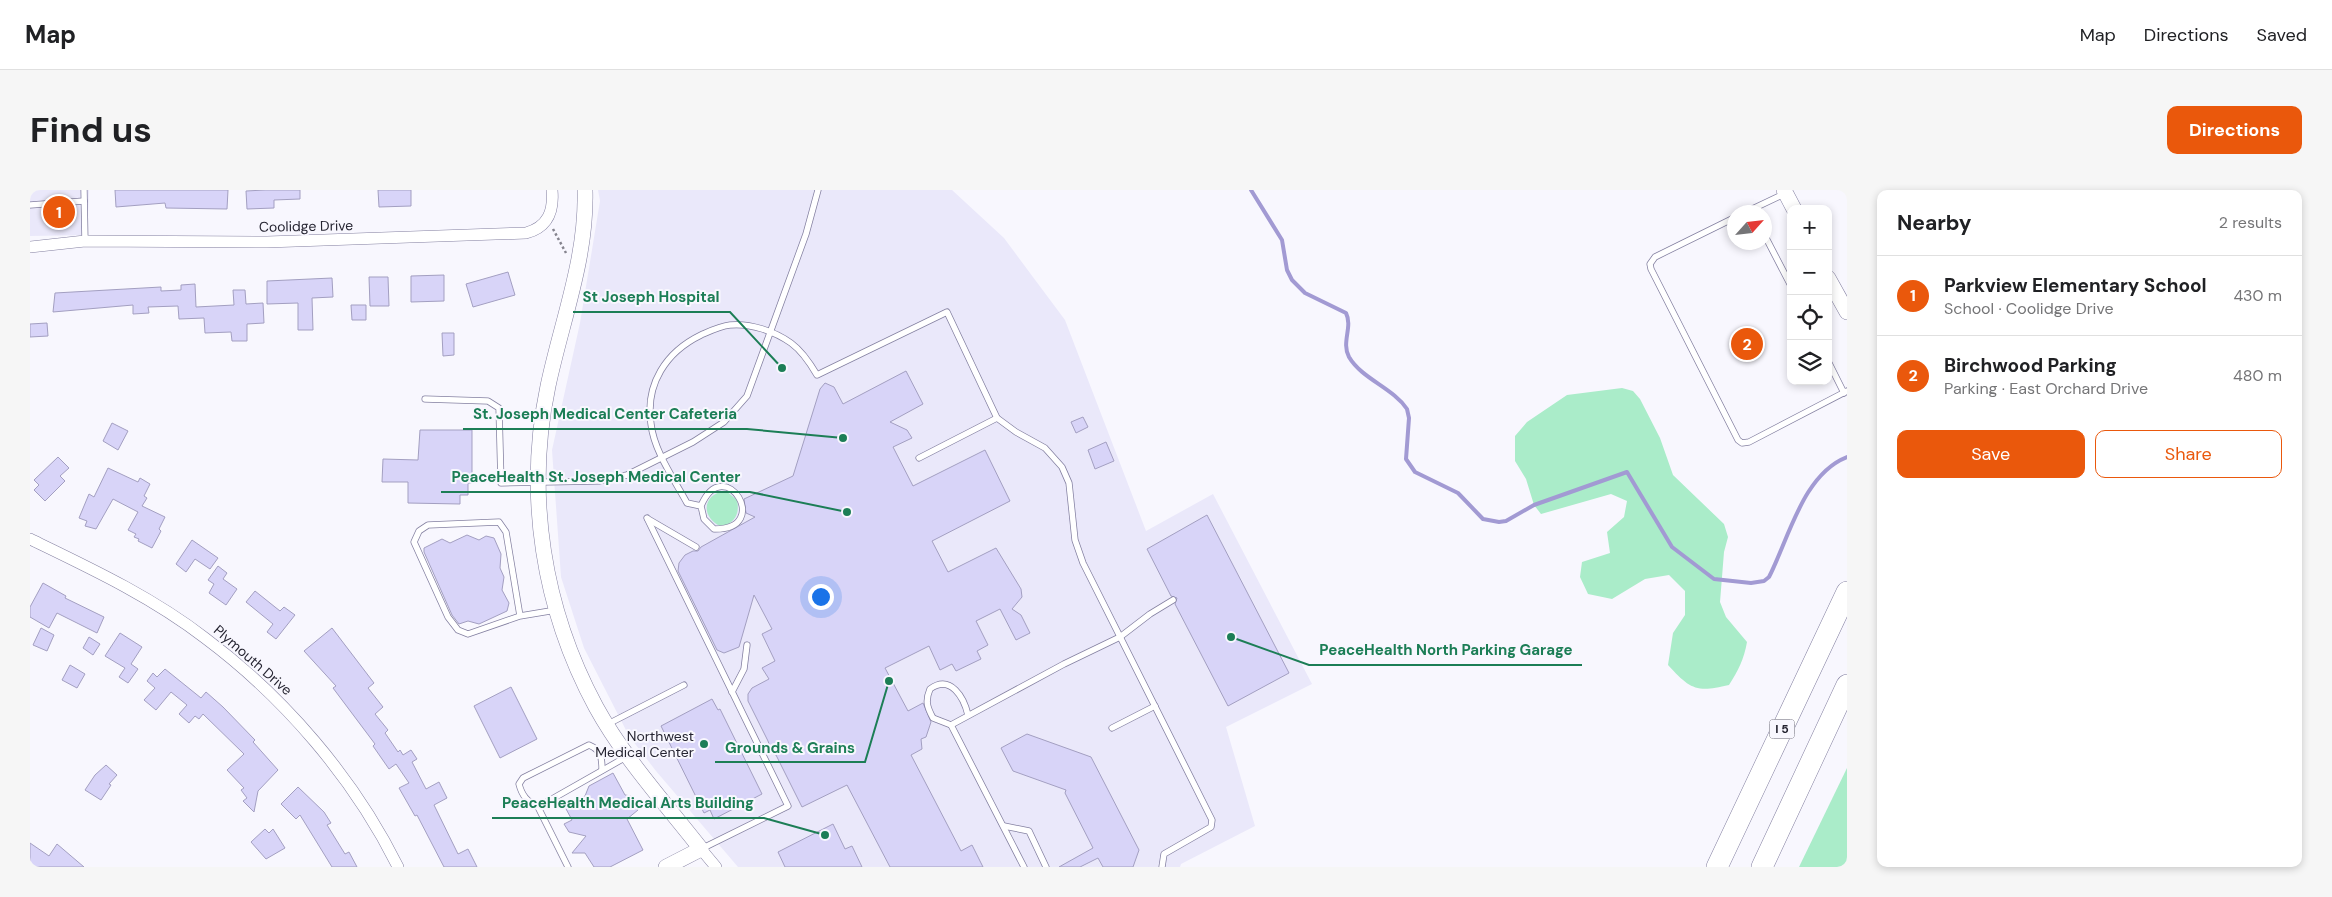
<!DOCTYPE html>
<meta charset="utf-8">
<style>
body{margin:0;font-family:"DM Sans",sans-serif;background:#f6f6f6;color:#202124}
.controls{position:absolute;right:15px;top:15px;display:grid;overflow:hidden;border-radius:10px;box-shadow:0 2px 8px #0003}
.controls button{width:45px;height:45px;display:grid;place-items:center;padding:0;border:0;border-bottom:1px solid #e0e0e0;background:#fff;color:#202124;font:25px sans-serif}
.compass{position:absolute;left:1697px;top:15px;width:45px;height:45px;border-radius:50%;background:#fff;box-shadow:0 2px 8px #0003;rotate:63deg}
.you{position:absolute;left:790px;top:406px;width:18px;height:18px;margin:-12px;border:4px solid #fff;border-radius:50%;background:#1a73e8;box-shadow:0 0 0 8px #1a73e833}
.badge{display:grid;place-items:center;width:32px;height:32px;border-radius:50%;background:#ea580c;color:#fff;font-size:16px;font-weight:700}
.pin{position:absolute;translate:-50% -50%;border:2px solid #fff;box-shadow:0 1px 5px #0006}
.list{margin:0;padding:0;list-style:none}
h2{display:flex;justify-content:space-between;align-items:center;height:65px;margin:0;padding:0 20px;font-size:21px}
h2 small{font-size:16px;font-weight:400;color:#757577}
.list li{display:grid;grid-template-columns:32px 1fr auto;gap:15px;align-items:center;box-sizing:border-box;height:80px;padding:0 20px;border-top:1px solid #e0e0e0}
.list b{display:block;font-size:19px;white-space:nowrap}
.list p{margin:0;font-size:16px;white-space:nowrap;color:#757577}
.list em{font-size:16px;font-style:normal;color:#757577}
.actions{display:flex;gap:10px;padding:15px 20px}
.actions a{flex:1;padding:11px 0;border:1px solid #ea580c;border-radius:10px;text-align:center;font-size:18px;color:#ea580c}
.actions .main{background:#ea580c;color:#fff}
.icon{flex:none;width:28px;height:28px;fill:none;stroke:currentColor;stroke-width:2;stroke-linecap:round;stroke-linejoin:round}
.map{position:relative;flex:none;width:1817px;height:677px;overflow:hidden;border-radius:10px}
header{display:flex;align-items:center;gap:30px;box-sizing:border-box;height:70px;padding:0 25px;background:#fff;border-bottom:1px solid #e0e0e0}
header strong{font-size:24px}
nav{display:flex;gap:28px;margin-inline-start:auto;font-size:18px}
.intro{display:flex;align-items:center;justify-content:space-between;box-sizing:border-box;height:120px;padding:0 30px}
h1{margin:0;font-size:35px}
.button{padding:12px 22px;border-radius:10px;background:#ea580c;color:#fff;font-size:18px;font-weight:700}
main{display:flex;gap:30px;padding:0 30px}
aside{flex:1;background:#fff;border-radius:10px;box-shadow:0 2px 8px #0003}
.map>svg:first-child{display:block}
.built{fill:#eae8fa}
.green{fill:#aaecc9}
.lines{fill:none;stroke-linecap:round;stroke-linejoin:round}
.stream{stroke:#a29ad3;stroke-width:4}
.building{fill:#d8d4f8;stroke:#a39fc1}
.service-casing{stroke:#8480a1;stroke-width:7}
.minor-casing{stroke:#8480a1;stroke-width:12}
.tertiary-casing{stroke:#8480a1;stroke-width:16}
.motorway-casing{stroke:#8480a1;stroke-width:22}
.path{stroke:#85848e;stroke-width:2.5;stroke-dasharray:2.5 2.5;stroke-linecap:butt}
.service{stroke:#fff;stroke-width:5.5}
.minor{stroke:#fff;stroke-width:11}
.tertiary{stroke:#fff;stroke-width:15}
.motorway{stroke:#fff;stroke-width:21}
.poi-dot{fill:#1c7e56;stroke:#f8f7fe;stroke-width:2}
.labels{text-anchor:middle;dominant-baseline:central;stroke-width:4;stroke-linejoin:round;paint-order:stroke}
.shield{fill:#f8f7fe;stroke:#64636e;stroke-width:1}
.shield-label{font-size:12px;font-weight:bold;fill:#252431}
.street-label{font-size:14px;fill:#252431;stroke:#f8f7fe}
.poi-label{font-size:14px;fill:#252431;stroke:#f8f7fe;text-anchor:end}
.leader{fill:none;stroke:#1c7e56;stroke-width:2}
.callout-dot{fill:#1c7e56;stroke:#f8f7fe;stroke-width:2}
.callout-label{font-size:15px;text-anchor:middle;font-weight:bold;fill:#1c7e56;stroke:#f8f7fe;stroke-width:4;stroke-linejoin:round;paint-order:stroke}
</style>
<header>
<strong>Map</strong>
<nav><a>Map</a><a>Directions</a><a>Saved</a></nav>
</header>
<div class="intro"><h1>Find us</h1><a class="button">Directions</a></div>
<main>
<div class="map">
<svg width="1817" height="677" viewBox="0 0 1817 677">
<rect width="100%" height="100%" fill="#f8f7fe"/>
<!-- built -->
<g class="built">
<polygon points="0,0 59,0 57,45 0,46"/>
<polygon points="568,0 922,0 974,48 1035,130 1116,341 1183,304 1282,494 1196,537 1225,636 1151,674 1150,677 708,677 626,581 599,546 554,458 531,387 522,260 550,133 570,11"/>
</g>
<!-- green -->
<g class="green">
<path d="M1592,198l11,3 7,8 20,39 13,37 51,49 4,13 -4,15 -4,50 6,15 21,25c-3,17 -9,29 -18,43 -33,8 -39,4 -61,-20l5,-32 12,-18v-24l-16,-16 -24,4 -33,20 -24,-5 -8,-17 2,-15 28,-9 -3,-21 17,-15 3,-16 -16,-7 -70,20 -7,-9 -8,-26 -11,-18v-25l12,-14 40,-27z"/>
<path d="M696,301l11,9c3,14 -2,22 -15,27 -22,-9 -20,-34 4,-36z"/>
<polygon points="1817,578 1817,677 1769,677"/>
</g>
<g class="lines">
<!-- stream -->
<path class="stream" d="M1221,0l31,50 5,30 5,10 13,13 41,20c7,14 -5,29 3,44 13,22 44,31 58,52l2,9 -3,41 9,13 43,21 25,26 16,3 7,-1 28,-16 93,-33 45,75 42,32 37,4 13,-2 5,-4c20,-39 34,-103 78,-120"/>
</g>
<!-- building -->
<g class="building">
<polygon points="85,0 198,0 197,19 136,18 135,13 86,17"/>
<polygon points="235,0 270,0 270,9 244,10 244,18 217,19 216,1"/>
<polygon points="348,0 381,0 381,16 349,17"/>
<polygon points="478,82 485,105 443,117 436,94"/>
<polygon points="414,85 414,111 381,112 381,86"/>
<polygon points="339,87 358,87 359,116 340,116"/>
<polygon points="302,88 303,107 282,108 283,140 268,140 268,113 237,114 237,91"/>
<polygon points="165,94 166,117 204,115 203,100 215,100 216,114 233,113 234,133 217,134 217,151 202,151 201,142 175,143 174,128 149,129 148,116 118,117 119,123 103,124 103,115 23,122 25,103 131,97 131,101 151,100 151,95"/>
<polygon points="321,115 336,115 336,130 322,130"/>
<polygon points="17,133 18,146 0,147 0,134"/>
<polygon points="412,143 424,143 424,165 413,166"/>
<polygon points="876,181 893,214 860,232 877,240 882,248 863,257 883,296 955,260 980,311 902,351 918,382 966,358 991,399 992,407 982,419 991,425 1000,443 986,450 970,419 946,431 958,455 947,461 951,469 926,481 922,474 910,480 899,456 855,478 878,521 893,513 901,532 896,547 891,549 892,559 881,565 931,661 942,655 953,677 860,677 817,595 772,617 746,565 742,563 738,551 718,511 718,504 722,498 739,489 732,478 745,471 732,444 742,439 724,405 709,457 694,463 687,460 648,381 649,373 655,365 663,361 668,361 671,357 725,327 716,323 714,309 763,286 790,199 795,193 804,197 813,214"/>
<polygon points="1053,227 1058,237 1046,243 1041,232"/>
<polygon points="82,233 98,241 88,260 73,251"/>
<polygon points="390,240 442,240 442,293 438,293 438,305 430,305 430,314 378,313 378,292 352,292 353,269 388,270"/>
<polygon points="1076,252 1084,271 1065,279 1058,260"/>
<polygon points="28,267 39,278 30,286 35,291 15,311 4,300 9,295 4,290"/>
<polygon points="78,278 108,292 110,288 120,294 114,306 117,308 112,316 135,327 129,339 131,341 122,358 108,351 109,349 104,347 106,344 98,340 108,322 83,309 66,339 55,336 57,331 49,328 59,304 64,307"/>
<polygon points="1177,325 1259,483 1198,516 1145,414 1147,408 1141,406 1117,359"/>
<polygon points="437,345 449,350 456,346 464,348 471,364 470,378 474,387 472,400 479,413 477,421 449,434 438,431 429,434 422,425 394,362 394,358 412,349 420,353"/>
<polygon points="162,350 188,368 180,379 165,369 156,382 146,374"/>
<polygon points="188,376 197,383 193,389 207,399 196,415 179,403 184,394 178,390"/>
<polygon points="13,393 36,406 35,408 74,427 67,443 27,423 19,438 0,427 0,417"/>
<polygon points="225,401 250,421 254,417 265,425 246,449 237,442 243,434 216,412"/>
<polygon points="11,438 24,445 17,461 3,455"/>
<polygon points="302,438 344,493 338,498 353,517 345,524 358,540 355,543 368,562 370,560 373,565 381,560 387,569 382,572 396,599 409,592 417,608 404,615 428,664 438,659 447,677 414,677 387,625 385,626 369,598 379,593 366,574 359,579 343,556 345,554 303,498 306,496 274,461"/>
<polygon points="90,443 112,457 101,474 108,479 98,493 89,487 95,478 75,466"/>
<polygon points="59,447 70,454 63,465 53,458"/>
<polygon points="40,475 55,484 47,498 32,490"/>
<polygon points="135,479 171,508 176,502 193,517 225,550 223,552 248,580 228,601 224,622 213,611 217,608 211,600 214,598 197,580 214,564 173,524 169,529 165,526 159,533 149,524 157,515 141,502 126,520 114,510 125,498 117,491 123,483 127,487"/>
<polygon points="481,497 507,549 470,568 444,516"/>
<polygon points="682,509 688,520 690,519 732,604 684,629 680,620 674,623 631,536"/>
<polygon points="997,544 1061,567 1109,660 1103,677 1073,677 1068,668 1050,677 1029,677 1063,658 1035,603 1036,600 983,581 971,558"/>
<polygon points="76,575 87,585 79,594 81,595 71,610 55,600 65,585"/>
<polygon points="583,583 595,605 601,606 608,620 597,629 613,660 580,677 564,677 555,663 542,663 556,646 539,642 534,634 542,630 535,617 555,606 559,596"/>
<polygon points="268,597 294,622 301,633 297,635 315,664 319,662 327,677 302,677 270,625 266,629 251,614"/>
<polygon points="803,634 815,659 822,656 832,677 755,677 748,662"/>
<polygon points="235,639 239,643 243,639 255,658 236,669 221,652"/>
<polygon points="0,653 19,666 27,654 54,677 0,677"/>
</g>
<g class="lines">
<defs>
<g id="service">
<polyline points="54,0 55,51"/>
<polyline points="0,15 54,11"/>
<polyline points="1716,22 1754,4"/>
<polyline points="1704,28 1625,67 1620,74 1621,79 1708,250 1712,253 1719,252 1817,201"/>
<polyline points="1734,44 1761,96"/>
<polyline points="1798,171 1814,203"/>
<polyline points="395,209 458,211 469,218 471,293 569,291 597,285 663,252 694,232 717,206 776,44 788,0"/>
<polyline points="889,268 967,228"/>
<path d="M671,316c23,-55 73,24 13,23l-10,-10 -3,-13 -14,-3c-13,-24 -33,-52 -36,-79 -6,-40 15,-72 50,-89 9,-4 19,-9 29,-10 20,-2 44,6 61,18 11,8 19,20 26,32l130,-63 50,106 19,14 29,16 17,19 7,16 6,57 8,23 129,257 -1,7 -47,27 -2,13"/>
<polyline points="617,328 758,616 671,659"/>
<polyline points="618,329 666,357"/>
<polyline points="490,426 476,342 469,332 398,335 389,341 384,352 418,427 428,440 438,444 490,426 526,420"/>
<polyline points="702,502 714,479 717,455"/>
<path d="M938,525c-4,-17 -17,-41 -38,-26 -5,12 -3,18 3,29l18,7 73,142"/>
<polyline points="578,534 654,495"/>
<polyline points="921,535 1034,474 1090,447 1120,424 1143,410"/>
<polyline points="1082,538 1125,516"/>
<path d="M508,617c-11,-6 -16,-11 -19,-23l4,-6 66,-33c12,5 13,12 13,25"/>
<polyline points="974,636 999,641 1016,677"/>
<polyline points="538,677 508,617 596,567"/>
</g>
<g id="minor">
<path d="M0,57l55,-6 182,1 259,-9c22,-6 28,-22 26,-43"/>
<path d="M0,349c60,29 122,58 175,99 79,59 149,140 193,229"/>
<polyline points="671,659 686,677"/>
</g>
<g id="tertiary">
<path d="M555,0c2,68 -23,130 -37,196 -23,109 -5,223 48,321 28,51 69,96 105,142l-35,18"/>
<polyline points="1754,0 1764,19"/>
<polyline points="1798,88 1817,122"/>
</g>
<g id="motorway">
<polyline points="1687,677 1817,402"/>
<polyline points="1732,677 1817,495"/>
</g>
</defs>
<!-- service casing -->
<use href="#service" class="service-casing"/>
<!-- minor casing -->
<use href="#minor" class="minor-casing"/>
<!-- tertiary casing -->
<use href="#tertiary" class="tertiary-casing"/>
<!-- motorway casing -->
<use href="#motorway" class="motorway-casing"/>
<!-- path -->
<polyline class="path" points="523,39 536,63"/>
<!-- service -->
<use href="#service" class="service"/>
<!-- minor -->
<use href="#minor" class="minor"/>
<!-- tertiary -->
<use href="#tertiary" class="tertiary"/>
<!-- motorway -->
<use href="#motorway" class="motorway"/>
</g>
<!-- markers -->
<circle class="poi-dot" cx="674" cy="554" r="5"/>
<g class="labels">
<!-- shield labels -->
<rect class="shield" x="1739.5" y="529.5" width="25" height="19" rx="4"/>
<g class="shield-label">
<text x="1752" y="539">I 5</text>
</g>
<!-- street labels -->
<g class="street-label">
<text transform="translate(276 36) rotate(-1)">Coolidge Drive</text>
<text transform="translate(223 470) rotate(41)">Plymouth Drive</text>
</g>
<!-- poi labels -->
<g class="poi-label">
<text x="664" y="546">Northwest<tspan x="664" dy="16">Medical Center</tspan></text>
</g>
</g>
<!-- callouts -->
<path class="leader" d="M752 178L700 122H543M813 248L717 239H433M817 322L720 302H411M1201 447L1279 475H1552M859 491L835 572H685M795 645L734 628H462"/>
<g class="callout-dot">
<circle cx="752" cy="178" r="5"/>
<circle cx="813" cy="248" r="5"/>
<circle cx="817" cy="322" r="5"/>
<circle cx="1201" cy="447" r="5"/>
<circle cx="859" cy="491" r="5"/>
<circle cx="795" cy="645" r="5"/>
</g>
<g class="callout-label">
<text x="621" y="112">St Joseph Hospital</text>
<text x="575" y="229">St. Joseph Medical Center Cafeteria</text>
<text x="566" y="292">PeaceHealth St. Joseph Medical Center</text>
<text x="1416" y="465">PeaceHealth North Parking Garage</text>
<text x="760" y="563">Grounds &amp; Grains</text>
<text x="598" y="618">PeaceHealth Medical Arts Building</text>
</g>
</svg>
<div class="controls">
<button>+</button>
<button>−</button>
<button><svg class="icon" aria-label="locate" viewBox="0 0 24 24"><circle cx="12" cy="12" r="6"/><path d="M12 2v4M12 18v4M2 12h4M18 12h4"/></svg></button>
<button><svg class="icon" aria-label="layers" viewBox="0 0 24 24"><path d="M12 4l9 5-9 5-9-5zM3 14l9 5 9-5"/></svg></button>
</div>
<svg class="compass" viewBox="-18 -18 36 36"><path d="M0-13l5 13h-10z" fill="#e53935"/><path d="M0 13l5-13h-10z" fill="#757577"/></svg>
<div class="you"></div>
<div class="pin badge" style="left:29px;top:22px">1</div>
<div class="pin badge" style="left:1717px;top:154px">2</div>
</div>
<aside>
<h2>Nearby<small>2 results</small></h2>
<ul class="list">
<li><span class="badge">1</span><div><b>Parkview Elementary School</b><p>School · Coolidge Drive</p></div><em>430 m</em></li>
<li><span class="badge">2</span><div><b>Birchwood Parking</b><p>Parking · East Orchard Drive</p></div><em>480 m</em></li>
</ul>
<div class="actions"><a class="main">Save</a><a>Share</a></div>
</aside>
</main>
